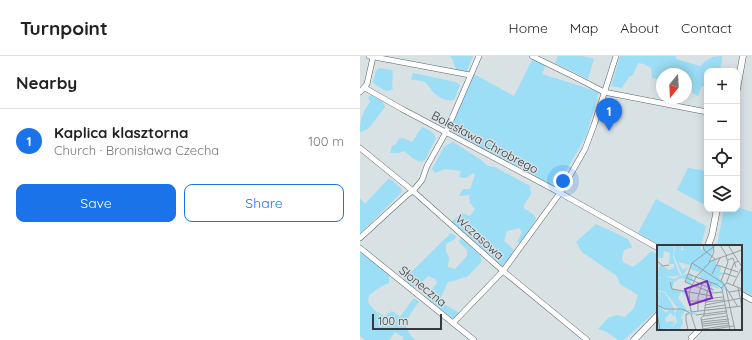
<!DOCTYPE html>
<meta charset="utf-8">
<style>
body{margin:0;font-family:Quicksand,sans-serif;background:#f2f2f2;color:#222}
.controls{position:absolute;right:12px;top:12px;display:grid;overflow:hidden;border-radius:8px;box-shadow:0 2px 10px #0003}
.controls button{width:36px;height:36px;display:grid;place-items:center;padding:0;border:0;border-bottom:1px solid #e0e0e0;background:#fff;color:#222;font:20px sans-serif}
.compass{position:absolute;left:296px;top:12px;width:36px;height:36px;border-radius:50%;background:#fff;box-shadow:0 2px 10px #0003;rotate:198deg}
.scale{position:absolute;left:12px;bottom:10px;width:70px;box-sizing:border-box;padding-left:4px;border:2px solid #373a3c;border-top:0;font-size:11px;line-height:14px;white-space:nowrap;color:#373a3c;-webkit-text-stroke:3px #d8e1e4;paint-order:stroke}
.you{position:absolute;left:203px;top:125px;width:14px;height:14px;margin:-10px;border:3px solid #fff;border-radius:50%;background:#1a73e8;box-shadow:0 0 0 6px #1a73e833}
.badge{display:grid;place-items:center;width:26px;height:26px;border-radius:50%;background:#1a73e8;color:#fff;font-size:13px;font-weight:700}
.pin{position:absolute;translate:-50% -33px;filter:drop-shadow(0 1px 2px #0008)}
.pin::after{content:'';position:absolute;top:21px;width:14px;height:12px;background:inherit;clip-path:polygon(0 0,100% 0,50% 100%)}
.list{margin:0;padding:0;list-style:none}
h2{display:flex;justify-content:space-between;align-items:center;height:52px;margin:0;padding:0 16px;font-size:17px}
h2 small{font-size:13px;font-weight:400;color:#767676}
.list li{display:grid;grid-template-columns:26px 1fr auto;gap:12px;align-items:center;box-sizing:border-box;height:64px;padding:0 16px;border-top:1px solid #e0e0e0}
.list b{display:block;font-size:15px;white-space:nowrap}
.list p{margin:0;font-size:13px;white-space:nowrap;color:#767676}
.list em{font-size:13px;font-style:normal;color:#767676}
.actions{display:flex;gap:8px;padding:12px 16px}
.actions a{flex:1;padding:9px 0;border:1px solid #1a73e8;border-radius:8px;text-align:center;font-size:14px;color:#1a73e8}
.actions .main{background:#1a73e8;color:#fff}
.icon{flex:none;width:22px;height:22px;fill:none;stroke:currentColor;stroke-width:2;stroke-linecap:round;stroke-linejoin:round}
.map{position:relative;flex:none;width:392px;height:284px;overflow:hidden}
header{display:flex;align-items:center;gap:24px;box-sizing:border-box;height:56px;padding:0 20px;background:#fff;border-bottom:1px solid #e0e0e0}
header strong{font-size:19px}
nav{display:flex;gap:22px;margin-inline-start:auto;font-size:14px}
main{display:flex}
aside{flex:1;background:#fff}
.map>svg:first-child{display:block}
.green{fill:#9bdef5}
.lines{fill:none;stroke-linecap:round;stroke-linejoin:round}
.minor-casing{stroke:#5c6467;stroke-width:6}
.tertiary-casing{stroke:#5c6467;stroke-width:7}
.minor{stroke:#fff;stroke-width:5}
.tertiary{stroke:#fff;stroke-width:6}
.labels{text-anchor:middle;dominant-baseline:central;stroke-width:3;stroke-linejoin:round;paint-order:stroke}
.street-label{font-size:12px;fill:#373a3c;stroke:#d8e1e4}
.inset-road{fill:none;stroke:#989ea1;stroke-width:1}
.view{fill:#7b2cbf;fill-opacity:0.15;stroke:#7b2cbf;stroke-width:2}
.inset-edge{fill:none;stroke:#373a3c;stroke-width:2}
</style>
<header>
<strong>Turnpoint</strong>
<nav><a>Home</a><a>Map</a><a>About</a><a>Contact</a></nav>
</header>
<main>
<aside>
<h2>Nearby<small></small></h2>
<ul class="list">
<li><span class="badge">1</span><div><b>Kaplica klasztorna</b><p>Church · Bronisława Czecha</p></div><em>100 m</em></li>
</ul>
<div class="actions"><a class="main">Save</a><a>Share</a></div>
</aside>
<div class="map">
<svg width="392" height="284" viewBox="0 0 392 284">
<rect width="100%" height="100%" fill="#d8e1e4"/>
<!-- green -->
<g class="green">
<path d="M90,0h23l-6,15c-15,5 -10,-8 -17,-15z"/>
<polygon points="198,0 223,0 234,3 228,23 195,7"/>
<path d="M260,0h56v3l24,7c8,-7 11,-10 22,-10 1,6 -2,9 -2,15h-13v14l-6,2 -3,9c-7,-2 -7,-7 -8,-13h-4v-9h-24v6l-10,-2 -1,-10 -7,-4 -6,-1 -5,12 -4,2 -7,11 -11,-2z"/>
<polygon points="173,2 186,8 182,18 239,36 226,80 196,133 91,75 90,71 114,18 154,40"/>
<path d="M19,12l13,2c2,6 -1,12 1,19 -7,5 -14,-2 -20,-7l3,-11z"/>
<path d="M53,17l43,9 4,3 -6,15c-9,2 -19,-4 -24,-12 -1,-1 -2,-3 -4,-5 -4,-3 -10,-3 -15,-3z"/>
<path d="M11,39l12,7 2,5 -16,21 -8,4 -1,-1c0,-14 3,-18 10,-29l-2,-5z"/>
<path d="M62,71c6,2 12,5 14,11l-11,22 -4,2 -7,-3 -10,-8 -6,2h-8l2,-7 4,-2 3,-5 4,-1 9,4z"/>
<polygon points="93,86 121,104 128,110 135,111 170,130 171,138 164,149 164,152 174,159 176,163 161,187 157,186 162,176 159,172 147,175 144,185 153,193 153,198 143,210 140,208 91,166 102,157 110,160 115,153 110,147 109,139 99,140 103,133 110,133 115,119 113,117 106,122 99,121 101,115 85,113 75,117 72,113 84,91"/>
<polygon points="328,112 347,115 347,150 317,134"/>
<polygon points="29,122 41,132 42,136 0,178 0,142 5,148"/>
<polygon points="296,143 346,170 341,190 301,190 278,177"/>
<polygon points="377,151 392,156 392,240 381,234 381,190 357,190 364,153 377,153"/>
<polygon points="236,168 268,183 272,191 264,194 262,201 263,206 273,211 281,205 291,195 298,199 298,253 264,284 258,284 247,276 238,273 248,262 257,259 265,261 274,252 278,239 260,228 257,220 222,196 216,186"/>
<polygon points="91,177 96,180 95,183 86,188 86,195 89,202 88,208 88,211 95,213 107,200 107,194 99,186 101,182 120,199 122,205 108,220 93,225 88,226 80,243 83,248 91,252 99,257 93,263 83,257 66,241 77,227 75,223 68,220 57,231 53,232 44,223"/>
<path d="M0,196l29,22v9l-7,3 -13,9 -1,7 6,8 10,6 8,-5 8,6 14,-19 5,4c-11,14 -19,24 -4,38h-12v-3l-8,-5 -6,8h-24l-5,-4z"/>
</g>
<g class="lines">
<defs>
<g id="minor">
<polyline points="9,0 110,19"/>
<polyline points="172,0 215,21 244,36 347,56"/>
<polyline points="5,32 42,53 193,133 298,192"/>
<polyline points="0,36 7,28 13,1"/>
<polyline points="0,92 53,135 143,215 227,284"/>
<polyline points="0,182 47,139 53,135 62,124 67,110 86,76 119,0"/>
<polyline points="0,192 114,284"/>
<polyline points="381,238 392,244"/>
<polyline points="93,267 143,215 200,137 225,93 234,69 256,0"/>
<polyline points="331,284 331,282 340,273"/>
</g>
<g id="tertiary">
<polyline points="377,33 383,0"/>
<polyline points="348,190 352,179 357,153"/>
<polyline points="274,284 298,259"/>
</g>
</defs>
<!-- minor casing -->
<use href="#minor" class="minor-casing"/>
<!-- tertiary casing -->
<use href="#tertiary" class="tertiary-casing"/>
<!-- minor -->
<use href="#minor" class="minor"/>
<!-- tertiary -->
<use href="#tertiary" class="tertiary"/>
</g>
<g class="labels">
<!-- street labels -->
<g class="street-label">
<text transform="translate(125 86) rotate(28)">Bolesława Chrobrego</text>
<text transform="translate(120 181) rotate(42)">Wczasowa</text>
<text transform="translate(63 230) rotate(39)">Słoneczna</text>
</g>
</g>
<!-- overview -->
<g transform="translate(297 189)">
<rect width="85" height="85" fill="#d8e1e4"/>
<path d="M0,0h17l-1,12 7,19 -23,1 3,-13 9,6 5,-2v-4h-5l1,-11 -6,-2 -1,7h-6zM18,0l7,1 -1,5 2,-1 3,-1h-3v-4h20l-3,3 2,2 3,-5h8l1,3 -5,13 7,-1v4l5,3 -1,5 4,1 -6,4 6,5 3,7 -5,1 -2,-6 -2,5 -6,-3 1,7 -6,-10 -2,2v-5l-8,-3h4l-2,-2 6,-5 -4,3 -11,-4v-4l-12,-3 5,8 5,-3 -5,8 8,-2 2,6 -3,5 -6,-3 3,-2 -6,-1 -7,4 -2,7 16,3 1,6 -8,-6 -3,6 9,12h4l6,4v-3v4h-4l-2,-4h-6l-4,6 2,6 -4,7h-10l8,-8 -2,-9 3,-5 -13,-16 -8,-2v-11l6,-3 12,3 7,-4 -8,-19zM0,46l8,2 9,15 -9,1 -6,-3 -2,-13 7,8zM0,60l10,8 1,-3 6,-1 1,8 -5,-4 -5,6 1,3 7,-1 -1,4 3,-6 -1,5 -3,4 -14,2z" fill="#9bdef5"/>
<path class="inset-road" d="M46,0l1,5 11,9M59,0l-24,18 -7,19 28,11 9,-1M63,0l7,11M71,0l14,22M71,15l5,-2 3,9M0,16l6,5 6,-1M52,17l5,-10 -1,-7M35,18l31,20 15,24M60,20l21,7M67,28l12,4M31,29l30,11 4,4M55,29l8,-16M30,33l27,12M64,36l7,-19 -2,-6M13,37l2,7 40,7M70,38l15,6M76,40l9,-18M81,42l4,21M64,43l5,-4 8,-21 4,-2M65,44l8,41M69,44l9,41M72,47l13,-2M49,54l17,-2M33,56h15M48,57l19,-2M0,60l8,4h17l10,5M48,60l37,-7M48,63l20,-3M41,66v-14l4,-13M34,67l-2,-20 7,-15 15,-16 31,-11M34,67l51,-6M0,68l3,17M34,69l5,16M39,70l31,-4M46,71l23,-3M44,75l26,-4M44,77l28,-3M45,79l26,-3M45,81l27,-3M46,84l26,-4M31,85l-2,-10v-6h3M46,85l-2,-12 3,-3 3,-23 4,-9M51,85l26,-4"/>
<path class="view" d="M50,36l5,17 -22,7 -5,-16z"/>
<rect width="85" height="85" class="inset-edge"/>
</g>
</svg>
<div class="controls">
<button>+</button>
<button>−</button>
<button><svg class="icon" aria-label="locate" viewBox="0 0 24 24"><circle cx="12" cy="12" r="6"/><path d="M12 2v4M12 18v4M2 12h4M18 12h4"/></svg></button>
<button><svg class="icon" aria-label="layers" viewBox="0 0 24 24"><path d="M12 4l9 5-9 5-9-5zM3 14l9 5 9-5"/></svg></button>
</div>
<svg class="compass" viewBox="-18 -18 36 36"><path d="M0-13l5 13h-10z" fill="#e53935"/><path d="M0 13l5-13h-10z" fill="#767676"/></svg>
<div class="scale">100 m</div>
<div class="you"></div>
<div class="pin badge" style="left:249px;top:75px">1</div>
</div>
</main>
